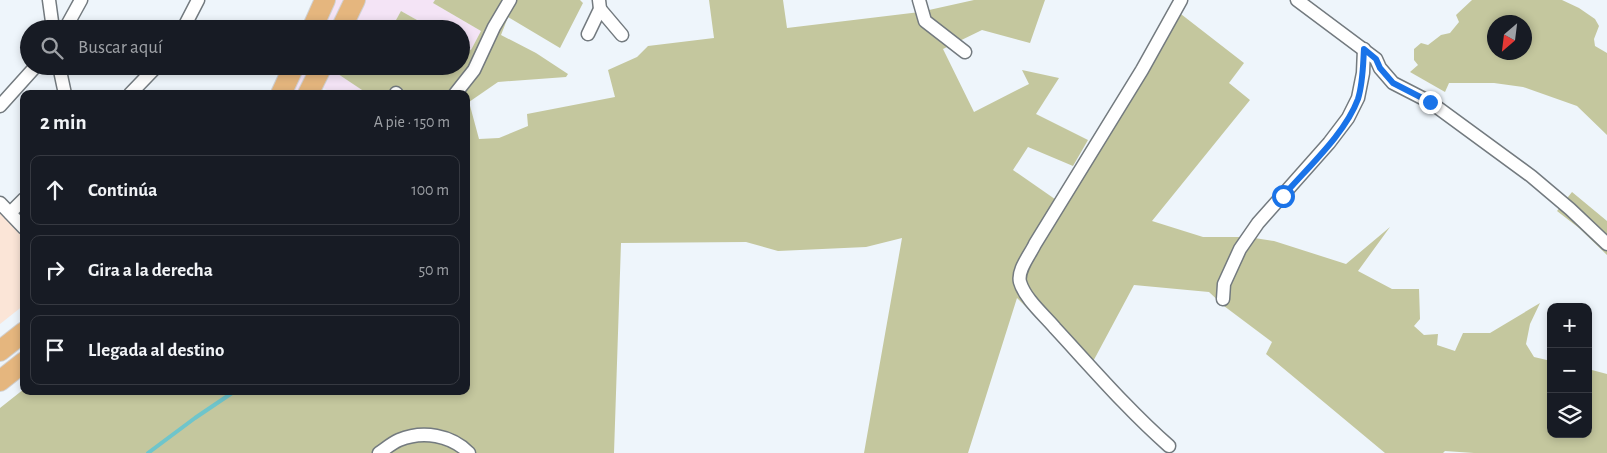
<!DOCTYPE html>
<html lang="es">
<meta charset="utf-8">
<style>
body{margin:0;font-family:"Alegreya Sans",sans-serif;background:#242831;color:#f1f3f6}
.controls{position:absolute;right:15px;bottom:15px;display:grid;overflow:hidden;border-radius:10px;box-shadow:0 2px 8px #0003}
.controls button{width:45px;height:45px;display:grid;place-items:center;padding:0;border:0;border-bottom:1px solid #363941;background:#171b24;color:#f1f3f6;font:25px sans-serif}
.compass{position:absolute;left:1487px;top:15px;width:45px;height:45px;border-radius:50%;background:#171b24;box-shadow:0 2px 8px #0003;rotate:208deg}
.stop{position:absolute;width:15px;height:15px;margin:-11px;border:4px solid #1a73e8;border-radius:50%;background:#fff}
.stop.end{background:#1a73e8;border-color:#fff;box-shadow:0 1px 5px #0008}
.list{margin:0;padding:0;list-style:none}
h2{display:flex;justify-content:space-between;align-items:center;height:65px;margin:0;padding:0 20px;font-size:21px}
h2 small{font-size:16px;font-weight:400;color:#9ea1a6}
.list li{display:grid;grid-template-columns:32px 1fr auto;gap:15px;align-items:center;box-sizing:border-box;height:70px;margin:0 10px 10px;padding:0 10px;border:1px solid #363941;border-radius:10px}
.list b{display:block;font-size:19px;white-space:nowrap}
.list em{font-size:16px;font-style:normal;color:#9ea1a6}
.icon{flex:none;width:28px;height:28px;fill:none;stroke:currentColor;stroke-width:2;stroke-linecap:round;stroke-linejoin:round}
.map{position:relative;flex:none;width:1607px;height:453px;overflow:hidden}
.search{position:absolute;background:#171b24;box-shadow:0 2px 8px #0003;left:20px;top:20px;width:450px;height:55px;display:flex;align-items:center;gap:12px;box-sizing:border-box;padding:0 18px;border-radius:28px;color:#9ea1a6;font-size:19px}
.panel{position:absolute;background:#171b24;box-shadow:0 2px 8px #0003;left:20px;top:90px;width:450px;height:305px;border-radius:10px}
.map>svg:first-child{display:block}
.commercial{fill:#f4e4f6}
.education{fill:#fbe5d7}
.green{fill:#c4c79e;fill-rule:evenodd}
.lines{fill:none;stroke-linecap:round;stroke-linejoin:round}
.stream{stroke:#6fc5cb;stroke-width:4}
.street-casing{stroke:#737a7f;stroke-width:15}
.primary-casing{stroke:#d1d1d2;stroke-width:22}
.street{stroke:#fff;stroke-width:12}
.primary{stroke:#e5b67e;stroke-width:20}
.route{stroke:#1a73e8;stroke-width:6}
</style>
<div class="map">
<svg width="1607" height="453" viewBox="0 0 1607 453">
<rect width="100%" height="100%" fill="#eef5fb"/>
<!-- commercial -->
<g class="commercial">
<polygon points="336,0 435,0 433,3 481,31 471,50 461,45 461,29 433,29 401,11 391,29 323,29"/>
<polygon points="305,66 334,66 332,70 368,94 333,94 324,88 321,94 292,94"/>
</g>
<!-- education -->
<polygon class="education" points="0,212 24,239 24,305 0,324"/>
<!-- green -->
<g class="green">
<polygon points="435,0 580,0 583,3 560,48 508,17 501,35 536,53 568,74 566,77 498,82 469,102 479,139 499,138 528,126 527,114 615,97 608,70 637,57 648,46 714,38 709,0 783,0 787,28 920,12 974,0 1045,0 1030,43 982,30 943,49 974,112 1029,84 1022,70 1059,78 1036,114 1088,140 1073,166 1028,147 1013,170 1062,204 1177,11 1244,63 1229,83 1250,100 1152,221 1203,237 1248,237 1274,241 1346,264 1390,227 1358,271 1392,289 1419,289 1420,319 1414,326 1424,335 1438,334 1437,345 1455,351 1463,333 1490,333 1540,303 1530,324 1526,344 1534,357 1551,361 1551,434 1588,434 1588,369 1607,374 1607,453 1474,453 1445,451 1443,453 1385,453 1266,354 1272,342 1224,306 1209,292 1134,285 1089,369 1017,298 968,453 864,453 902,238 866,247 778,251 746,242 621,243 614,453 0,453 0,408 24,389 24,391 466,391 466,94 368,94 332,70 334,66 461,66 461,45 471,50 481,31 433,3"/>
<path d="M1472,0h90l17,8 16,11 4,7 -5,13 1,7 12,7v82l-30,-29 -54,-19 -29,-4h-45l-4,9 -35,-20 8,-7 -4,-5v-11l7,-6 7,2 13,-10 9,-2 9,-11 -3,-7zM1494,22h30v30h-30z"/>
<polygon points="401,11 433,29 391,29"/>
<polygon points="1572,192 1607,221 1607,255 1579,228 1557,211"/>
</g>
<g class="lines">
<!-- stream -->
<polyline class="stream" points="148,453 195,418 235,391"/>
<defs>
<g id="street">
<polyline points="49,0 53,29"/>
<polyline points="919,0 925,21 965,52"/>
<polyline points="1297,0 1376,59 1380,68 1393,83 1430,102 1531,176 1570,209 1607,244"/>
<polyline points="600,9 622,35"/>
<polyline points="65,29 81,0"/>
<polyline points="183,29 198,0"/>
<polyline points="588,34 600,9 599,0"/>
<polyline points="59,66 65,94"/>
<polyline points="396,93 397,94"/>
<polyline points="130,94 157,66"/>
<polyline points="455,94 474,70 494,27 510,0"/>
<polyline points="0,106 36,66"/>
<polyline points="0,203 24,228"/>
<polyline points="10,213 24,199"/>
<polyline points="1223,299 1224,284 1240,249 1258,223 1329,143 1348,118 1358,98 1363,73 1364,49"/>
<path d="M1169,446c-41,-36 -77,-78 -114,-118 -11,-13 -30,-29 -35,-46 -3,-12 10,-27 15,-38l107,-174 39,-70"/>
<path d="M379,453c6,-4 13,-10 20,-13 24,-10 52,-5 70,13"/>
</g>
<g id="primary">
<polyline points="312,29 325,0"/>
<polyline points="341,29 355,0"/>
<polyline points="281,94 294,66"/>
<polyline points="308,94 322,66"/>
<polyline points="0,351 24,332"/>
<polyline points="0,381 24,362"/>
</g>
</defs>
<!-- street casing -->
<use href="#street" class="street-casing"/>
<!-- primary casing -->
<use href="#primary" class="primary-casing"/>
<!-- street -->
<use href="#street" class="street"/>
<!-- primary -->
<use href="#primary" class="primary"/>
</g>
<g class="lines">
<!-- route -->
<path class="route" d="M1283,196c25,-29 62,-62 75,-97 5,-16 5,-34 6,-50l12,10 4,9 13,15 37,19"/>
</g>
</svg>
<div class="controls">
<button>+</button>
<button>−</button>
<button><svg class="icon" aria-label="layers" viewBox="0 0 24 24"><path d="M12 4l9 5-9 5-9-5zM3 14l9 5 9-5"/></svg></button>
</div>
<svg class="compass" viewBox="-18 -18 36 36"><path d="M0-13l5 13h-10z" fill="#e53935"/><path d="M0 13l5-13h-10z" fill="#9ea1a6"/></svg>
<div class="stop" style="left:1283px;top:196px"></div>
<div class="stop end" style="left:1430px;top:102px"></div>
<div class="search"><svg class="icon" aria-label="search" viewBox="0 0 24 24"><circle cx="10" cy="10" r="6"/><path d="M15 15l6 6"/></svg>Buscar aquí</div>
<section class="panel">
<h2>2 min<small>A pie · 150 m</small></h2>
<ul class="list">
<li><svg class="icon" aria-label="ahead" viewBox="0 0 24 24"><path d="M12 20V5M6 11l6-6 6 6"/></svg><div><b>Continúa</b></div><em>100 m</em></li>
<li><svg class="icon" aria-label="right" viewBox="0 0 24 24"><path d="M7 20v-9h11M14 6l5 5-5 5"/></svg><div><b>Gira a la derecha</b></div><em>50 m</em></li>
<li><svg class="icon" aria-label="arrive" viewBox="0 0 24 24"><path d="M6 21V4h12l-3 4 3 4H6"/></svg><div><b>Llegada al destino</b></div></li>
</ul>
</section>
</div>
